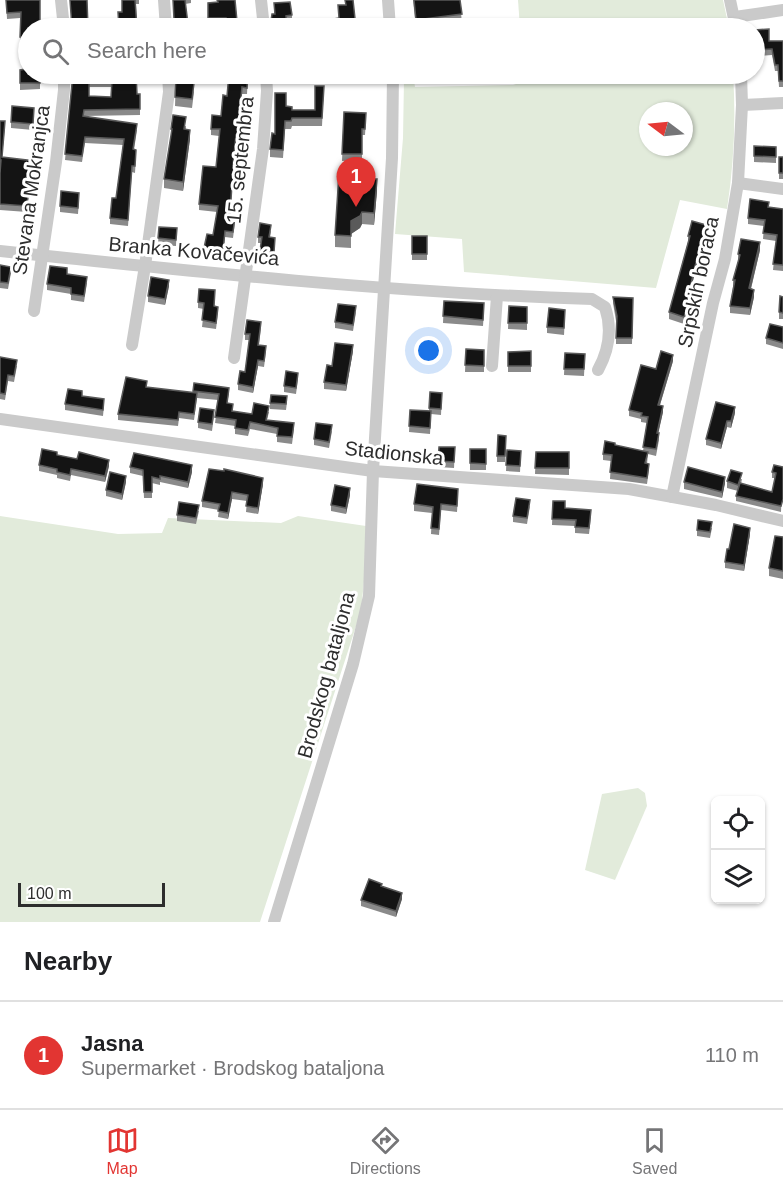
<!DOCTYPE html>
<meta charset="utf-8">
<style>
body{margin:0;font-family:Arial,sans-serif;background:#f6f6f6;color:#202124}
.controls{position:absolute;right:18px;bottom:18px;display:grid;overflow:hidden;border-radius:9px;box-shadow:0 2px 4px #0004}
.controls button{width:54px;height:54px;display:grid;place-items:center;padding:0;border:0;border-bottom:2px solid #e0e0e0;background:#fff;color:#202124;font:30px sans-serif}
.compass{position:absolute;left:639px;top:102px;width:54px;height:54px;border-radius:50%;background:#fff;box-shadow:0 2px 4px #0004;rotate:286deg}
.scale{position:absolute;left:18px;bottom:15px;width:147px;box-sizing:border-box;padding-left:6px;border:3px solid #2d2d2d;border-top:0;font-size:16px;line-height:21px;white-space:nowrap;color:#2d2d2d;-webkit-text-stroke:4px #fff;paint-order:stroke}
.you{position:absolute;left:429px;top:351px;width:21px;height:21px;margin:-15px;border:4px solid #fff;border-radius:50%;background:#1a73e8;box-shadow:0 0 0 9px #1a73e833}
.badge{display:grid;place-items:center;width:39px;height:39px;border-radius:50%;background:#e23532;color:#fff;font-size:20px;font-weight:700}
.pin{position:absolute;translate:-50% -50px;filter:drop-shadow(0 2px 3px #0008)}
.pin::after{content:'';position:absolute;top:32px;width:21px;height:18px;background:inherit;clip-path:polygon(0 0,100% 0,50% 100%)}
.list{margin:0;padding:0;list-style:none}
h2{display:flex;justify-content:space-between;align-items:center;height:78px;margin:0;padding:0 24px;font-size:26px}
h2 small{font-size:20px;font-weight:400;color:#757577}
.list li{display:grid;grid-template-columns:39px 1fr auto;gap:18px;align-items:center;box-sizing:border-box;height:108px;padding:0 24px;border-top:2px solid #e0e0e0}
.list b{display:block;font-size:22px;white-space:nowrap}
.list p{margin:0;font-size:20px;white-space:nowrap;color:#757577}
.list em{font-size:20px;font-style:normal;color:#757577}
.icon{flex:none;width:33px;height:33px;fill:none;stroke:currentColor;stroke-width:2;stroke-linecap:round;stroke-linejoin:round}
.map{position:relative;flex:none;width:783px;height:922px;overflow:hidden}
.search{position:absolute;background:#fff;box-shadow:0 2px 4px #0004;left:18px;right:18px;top:18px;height:66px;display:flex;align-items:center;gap:15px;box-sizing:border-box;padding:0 21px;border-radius:33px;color:#757577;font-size:22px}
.sheet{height:186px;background:#fff}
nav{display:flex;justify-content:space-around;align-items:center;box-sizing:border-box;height:84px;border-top:2px solid #e0e0e0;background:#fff;font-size:16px;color:#757577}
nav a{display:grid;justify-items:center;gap:3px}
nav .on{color:#e23532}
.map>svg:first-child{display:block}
.green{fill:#e2ebdb;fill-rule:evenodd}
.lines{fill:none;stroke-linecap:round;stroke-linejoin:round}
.minor{stroke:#cacaca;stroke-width:12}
.wall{fill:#8a8a8a;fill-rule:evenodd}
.shaded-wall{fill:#5a5a5a}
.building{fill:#141414;stroke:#5a5a5a;stroke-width:1.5;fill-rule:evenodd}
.labels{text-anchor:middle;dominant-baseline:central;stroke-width:6;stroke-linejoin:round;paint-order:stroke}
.street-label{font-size:20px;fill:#2d2d2d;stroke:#fff}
</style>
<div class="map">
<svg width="783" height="922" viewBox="0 0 783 922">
<rect width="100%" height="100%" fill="#fff"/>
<!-- green -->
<g class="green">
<polygon points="518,0 723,0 729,28 520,28"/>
<path d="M413,74l2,13 98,-2 9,-3 -1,-8h212c3,45 1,90 -6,135l-47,-9 -24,88 -192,-16 -2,-33 -67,-5 8,-96 1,-59 1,-4zM648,111h36v36h-36z"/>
<polygon points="0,516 118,534 162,533 168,518 281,523 298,516 366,526 365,571 361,611 260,922 0,922"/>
<polygon points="638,788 645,793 647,806 615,880 585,870 602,794"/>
</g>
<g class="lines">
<!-- minor -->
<g class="minor">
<polyline points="61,0 64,28"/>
<polyline points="164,0 166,28"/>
<polyline points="261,0 264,28"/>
<polyline points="388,0 390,28"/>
<polyline points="730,0 736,28"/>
<polyline points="735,17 783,10"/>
<polyline points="742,105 783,103"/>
<polyline points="738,183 783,189"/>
<path d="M0,251c197,21 394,42 592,48l13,8c7,21 4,43 -7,63"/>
<polyline points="34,311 56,162 64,90 64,74"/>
<polyline points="132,345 145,266 169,92 168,74"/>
<polyline points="234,358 263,149 267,91 266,74"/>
<polyline points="492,366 497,296"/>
<polyline points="0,419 373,471 629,489 716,505 783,521"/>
<polyline points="672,497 713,303 725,259 738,183 742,105 741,74"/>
<polyline points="274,922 353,664 369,596 373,471 392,158 393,74"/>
</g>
</g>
<!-- wall -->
<g class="wall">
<polygon points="6,0 40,0 40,89 20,90 20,70 26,69 26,43 20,43 20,18 7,19"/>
<polygon points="122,0 139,0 139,4 136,4 137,28 118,28 118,12 122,12"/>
<polygon points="173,0 191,0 191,3 185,4 188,24 193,28 174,19"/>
<polygon points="217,0 237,21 246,28 226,28 226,24 208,24 208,3 217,2"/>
<polygon points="413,0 460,0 462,25 435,28 416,28"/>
<polygon points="274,3 292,15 292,24 287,25 287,28 270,28 274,14"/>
<polygon points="755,30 769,41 783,41 783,87 779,87 778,71 775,71 772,55 756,56"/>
<path d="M136,74l1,20h3v21l-56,1 53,14 -3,20 2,6 -1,17 -3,-1 -4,54 -18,-2v-6l6,-20 7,-53 -38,-2 -3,19 -17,-2 7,-76zM89,87h22v10l-22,-1z"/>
<polygon points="176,74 190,83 194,92 192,108 175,106"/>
<polygon points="248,74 247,94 242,94 239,120 242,126 240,142 236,142 234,165 238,165 237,191 232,191 230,215 235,222 233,238 225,237 223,257 204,254 204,248 213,235 217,212 199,210 199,204 216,167 219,136 211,135 211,129 221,116 227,96"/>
<polygon points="273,74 286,74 286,82 275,82"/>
<polygon points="341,74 361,74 361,79 352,79 352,84 341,84"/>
<polygon points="324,86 322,126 292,126 291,129 285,129 283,158 270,157 270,149 275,134 286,106 292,110 315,110"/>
<polygon points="344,112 366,119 365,135 362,135 362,160 342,161"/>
<polygon points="34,114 33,130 11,128 11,122"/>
<polygon points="0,121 5,127 2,157 35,167 34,182 30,181 27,212 0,210 1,166 0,166"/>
<polygon points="186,126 186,130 190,139 183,191 164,188 164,179 171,138 171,129"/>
<polygon points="754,146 776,147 776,163 754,162"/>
<rect x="779" y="157" width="4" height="22"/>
<polygon points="368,179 377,191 374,225 362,224 360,228 351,234 351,248 335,247 335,235"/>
<polygon points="79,200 78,214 60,212 60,206"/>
<polygon points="769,207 783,209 783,271 773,270 776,241 763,239 764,226 748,224 748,218"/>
<polygon points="159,227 177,228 176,246 158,245"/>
<polygon points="271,231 270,238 275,245 274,258 260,256 261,243 258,243 258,237"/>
<polygon points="710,232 707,246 704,245 695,272 689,298 690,304 684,324 669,319 669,312 688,242 688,236"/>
<rect x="412" y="236" width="15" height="24"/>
<polygon points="760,250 751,289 754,297 750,315 730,313 730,306 733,287 733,280 738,262 738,254"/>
<polygon points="0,265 11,273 8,289 0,288"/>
<polygon points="67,274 87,283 84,302 71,300 71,294 47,290 47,284"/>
<polygon points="169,286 165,305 148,302 148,296"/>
<polygon points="215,296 214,306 218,313 216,329 202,327 204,309 198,308 198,302"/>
<polygon points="613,297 633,298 632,344 616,344 616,321 613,303"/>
<polygon points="783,297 783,319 779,319 779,312"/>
<polygon points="444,301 484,309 483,326 443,323"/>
<polygon points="509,306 527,307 527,330 508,329"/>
<polygon points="356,312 353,331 335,328 335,322"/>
<polygon points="565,316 564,335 547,333 547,327"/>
<polygon points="783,327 783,349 766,344 766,338"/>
<polygon points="261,328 259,345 266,352 264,367 258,366 253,393 238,390 238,384 245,372 250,340 245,340 245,334"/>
<polygon points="466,349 484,350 484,372 465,372"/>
<polygon points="353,351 346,391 324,389 324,382 332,366"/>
<polygon points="531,351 531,372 508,372 508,352"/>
<polygon points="565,353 585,354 584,376 564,375"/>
<polygon points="0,357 17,366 14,382 8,381 5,400 0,399"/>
<polygon points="673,361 660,405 663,412 658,433 659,440 656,456 648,454 647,464 649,470 647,484 610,479 611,461 603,460 603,454 615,446 643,451 647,423 641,422 641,419 629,416 629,410 656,369"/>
<polygon points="298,379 296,394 284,392 284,386"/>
<polygon points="194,383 229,394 227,403 233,411 252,414 269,412 267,420 294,429 292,444 277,442 277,434 250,429 248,436 235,434 235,426 215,423 218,400 197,398 194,420 179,418 178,426 118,420 118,414 147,387 193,393"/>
<polygon points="442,393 441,415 431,414 430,434 409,432 410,410 429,411 429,408"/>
<polygon points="82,396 104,405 103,416 65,410 65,404"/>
<polygon points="287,402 286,410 270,409 270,403"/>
<polygon points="735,413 731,428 727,427 721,449 706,445 706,439"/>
<polygon points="214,416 212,431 198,428 198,422"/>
<polygon points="332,431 329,448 314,445 314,439"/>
<polygon points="506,436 505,462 497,462 497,456"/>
<polygon points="439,447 455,447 454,468 438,467"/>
<rect x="470" y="449" width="16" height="21"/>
<polygon points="507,450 521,451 520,472 506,471"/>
<polygon points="536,452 569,452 569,475 535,474"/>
<polygon points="57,455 109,466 105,482 71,475 70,481 57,478 57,475 39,471 39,465"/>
<polygon points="130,467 192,472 188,488 160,482 160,485 152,483 152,498 144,498 143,476 130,473"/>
<polygon points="783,467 781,512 736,501 736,496 738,491 727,488 727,481 742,479 741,484 772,492 775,478 772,478 772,472"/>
<polygon points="126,482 122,500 106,496 106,490"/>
<polygon points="684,482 725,483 722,498 684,489"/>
<polygon points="263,484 258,514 246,512 247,501 232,499 228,519 218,517 219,510 202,507 202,501"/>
<polygon points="350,495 346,514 331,511 331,505"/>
<polygon points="458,495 457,512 441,510 439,535 431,534 432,513 414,511 414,504"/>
<polygon points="553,501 565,508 591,517 589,534 575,533 575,526 552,525"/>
<polygon points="530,506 527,524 513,522 513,516"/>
<polygon points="199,511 196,524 177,521 177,515"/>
<polygon points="712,528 710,538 697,536 697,530"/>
<polygon points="750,534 744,571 725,568 725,562 729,549"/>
<polygon points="783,537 783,579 769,576 769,568"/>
<polygon points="382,887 402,899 396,917 361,906 361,900"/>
</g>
<!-- shaded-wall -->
<g class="shaded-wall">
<polygon points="190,130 190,139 183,191 183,182"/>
<polygon points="377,179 377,191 374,225 374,213"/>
<polygon points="362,212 362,224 360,228 351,234 351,248 351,221"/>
<polygon points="710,226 710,232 707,246 707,240"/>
<polygon points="704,239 704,245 695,272 688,303 690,298 690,304 684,324 684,317 695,266"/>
<polygon points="760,242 760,250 749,296 749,288"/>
<polygon points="169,280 169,286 165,305 165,299"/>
<polygon points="754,290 754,297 750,315 750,308"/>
<polygon points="353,345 353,351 346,391 346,385"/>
<polygon points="673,355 673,361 658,411 658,405"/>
<polygon points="258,360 258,366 253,393 253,387"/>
<polygon points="663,406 663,412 657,439 657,433"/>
<polygon points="735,407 735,413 731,428 731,421"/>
<polygon points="727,421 727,427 721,449 721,443"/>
<polygon points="109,460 109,466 105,482 105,476"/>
<polygon points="192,465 192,472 188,488 188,482"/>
<polygon points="126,476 126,482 122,500 122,494"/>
<polygon points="725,477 725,483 722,498 722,492"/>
<polygon points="263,478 263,484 258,514 258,508"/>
<polygon points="350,488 350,495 346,514 346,508"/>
<polygon points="232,492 232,499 228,519 228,513"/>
<polygon points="750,528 750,534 744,571 744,565"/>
<polygon points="402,893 402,899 396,917 396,911"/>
</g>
<!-- building -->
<g class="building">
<polygon points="6,0 40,0 40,28 28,28 28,74 40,74 40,83 20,83 20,70 26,69 26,37 20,37 21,12 7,13"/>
<polygon points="70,0 87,0 88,28 72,28"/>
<polygon points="122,0 135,0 137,28 119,28 118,12 122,12"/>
<polygon points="173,0 185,0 188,24 193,24 193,28 172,28 172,25 174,19"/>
<polygon points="217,0 235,0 237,21 246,21 246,28 227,28 226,18 208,18 208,3 218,2"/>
<polygon points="345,0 353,0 356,28 334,28 333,19 339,18 338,5 346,5"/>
<polygon points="414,0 460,0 462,14 416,20"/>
<polygon points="290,2 292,15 286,16 287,27 270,28 272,14 275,14 274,3"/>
<polygon points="769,29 769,41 783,41 783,81 779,81 778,65 775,65 772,49 756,50 755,30"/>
<path d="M72,74h64l1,20h3v15l-56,1 -1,6 54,8 -4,25 3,1 -1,16h-3l-4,54 -18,-2 2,-20h4l8,-59 -39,-2 -3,19 -17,-2 7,-70zM89,81h23l-1,16 -22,-1z"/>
<polygon points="176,74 190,74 189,83 194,83 192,99 175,97"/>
<polygon points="229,74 248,74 247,88 242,87 239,120 242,120 240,136 236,135 233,165 238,165 237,185 232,184 230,215 235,216 233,232 225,231 223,251 204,248 207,234 213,235 218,206 199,204 203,166 216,167 220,129 211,129 212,115 221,116 223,95 227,96"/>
<rect x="341" y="74" width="11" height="4"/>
<polygon points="315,86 324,86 322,118 292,118 291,121 285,121 283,150 270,149 272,133 275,134 275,93 286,93 286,106 292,107 292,110 315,110"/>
<polygon points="12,106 34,108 33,124 11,122"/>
<polygon points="344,112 366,113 365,129 362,129 362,154 342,154"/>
<polygon points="173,115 186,117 184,129 190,130 183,182 164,179 172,129 171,129"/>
<polygon points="0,121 5,121 2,157 35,161 34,176 30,175 27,206 0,204 0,173 1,160 0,160"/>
<polygon points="754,146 776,147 776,157 754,156"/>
<rect x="779" y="157" width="4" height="16"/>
<polygon points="339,173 368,175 368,179 377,179 374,213 362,212 360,216 351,221 351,236 335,235"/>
<polygon points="61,191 79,193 78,208 60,206"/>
<polygon points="750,199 769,202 768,207 783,209 783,265 773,264 777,235 763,233 765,220 748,218"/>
<polygon points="692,221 710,226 707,240 704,239 695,266 688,298 690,298 684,317 669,312 690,236 688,236"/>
<polygon points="260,223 271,225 269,237 275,238 274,252 260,250 262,237 258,237"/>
<polygon points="159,227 177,228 176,240 158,238"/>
<rect x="412" y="236" width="15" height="18"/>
<polygon points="741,239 760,242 749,288 754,290 750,308 730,306 735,280 733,280 740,255 738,254"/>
<polygon points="0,265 11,267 8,283 0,282"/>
<polygon points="50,266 67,268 67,274 87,277 84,296 71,294 71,288 47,284"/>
<polygon points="151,277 169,280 165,299 148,296"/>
<polygon points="199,289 215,290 214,306 218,307 216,323 202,320 204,303 198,302"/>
<polygon points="780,296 783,297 783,313 779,312"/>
<polygon points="613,297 633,298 632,338 616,338 617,316"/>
<polygon points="444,301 484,303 483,320 443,316"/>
<polygon points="338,304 356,306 353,325 335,322"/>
<polygon points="509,306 527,307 527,323 508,323"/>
<polygon points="549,308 565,310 564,328 547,327"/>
<polygon points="247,320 261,322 258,345 266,346 264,361 258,360 253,387 238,384 240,371 245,372 250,334 245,334"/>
<polygon points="770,324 783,327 783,343 766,338"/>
<polygon points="335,343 353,345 346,385 324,382 327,365 332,366"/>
<polygon points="466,349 484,350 484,366 465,365"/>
<polygon points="531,351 531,366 508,366 508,352"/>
<polygon points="661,351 673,355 658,405 663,406 657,433 659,433 656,449 643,447 648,417 641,416 642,413 629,410 641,365 656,369"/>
<polygon points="565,353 585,354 584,369 564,369"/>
<polygon points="0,357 17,360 14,376 8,375 5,394 0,393"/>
<polygon points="286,371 298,373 296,388 284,386"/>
<polygon points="126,377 147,381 146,387 197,393 194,414 179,412 178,420 118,414"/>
<polygon points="194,383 229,388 227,403 233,404 232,411 252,414 254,403 269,406 266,420 294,423 292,437 277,436 278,428 250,422 248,430 235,428 236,420 215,417 219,394 193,391"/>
<polygon points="68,389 82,391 82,396 104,399 103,410 65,404"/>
<polygon points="430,392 442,393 441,409 429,408"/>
<polygon points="271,395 287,396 286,404 270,403"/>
<polygon points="716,402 735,407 731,421 727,421 721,443 706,439"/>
<polygon points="200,408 214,410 212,424 198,422"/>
<polygon points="410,410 431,411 430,428 409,426"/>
<polygon points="316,423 332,425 329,442 314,439"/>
<polygon points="498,435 506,436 505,456 497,456"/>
<polygon points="605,441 615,443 615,445 648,452 645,463 649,464 647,478 610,472 612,455 603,454"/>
<polygon points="439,447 455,447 454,462 438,461"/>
<polygon points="42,449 57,452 57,455 77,459 79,452 109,460 105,476 71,469 70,475 57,472 57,469 39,465"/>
<polygon points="470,449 486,449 486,464 470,463"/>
<polygon points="507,450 521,451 520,466 506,465"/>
<polygon points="536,452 569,452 569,468 535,468"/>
<polygon points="134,453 192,465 188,482 160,476 160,479 152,477 152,492 144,492 143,470 130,467"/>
<polygon points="774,465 783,467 783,499 781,506 736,496 740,483 772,492 776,473 772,472"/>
<polygon points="688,467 725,477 722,492 684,482"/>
<polygon points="209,469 224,471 224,469 263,478 258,508 246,506 248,495 232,492 228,513 218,511 220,504 202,501"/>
<polygon points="731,470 742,473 738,485 727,481"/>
<polygon points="110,472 126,476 122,494 106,490"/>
<polygon points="417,484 458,489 457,506 441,504 439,529 431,528 433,507 414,504"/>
<polygon points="335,485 350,488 346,508 331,505"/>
<polygon points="516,498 530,500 527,518 513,516"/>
<polygon points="553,501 565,501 565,508 591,510 589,528 575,527 576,520 552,519"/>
<polygon points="179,502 199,505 196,518 177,515"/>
<polygon points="698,520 712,522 710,532 697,530"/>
<polygon points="734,524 750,528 744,565 725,562 727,549 729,549"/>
<polygon points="775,536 783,537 783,571 769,568"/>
<polygon points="369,879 382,884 381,886 402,893 396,911 361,900"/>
</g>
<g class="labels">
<!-- street labels -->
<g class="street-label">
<text transform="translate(240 160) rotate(-84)">15. septembra</text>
<text transform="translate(31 190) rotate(-82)">Stevana Mokranjca</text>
<text transform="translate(194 251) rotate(5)">Branka Kovačevića</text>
<text transform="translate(698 282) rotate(-78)">Srpskih boraca</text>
<text transform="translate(394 453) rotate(6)">Stadionska</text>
<text transform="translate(326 675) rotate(-75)">Brodskog bataljona</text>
</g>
</g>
</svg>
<div class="controls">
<button><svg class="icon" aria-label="locate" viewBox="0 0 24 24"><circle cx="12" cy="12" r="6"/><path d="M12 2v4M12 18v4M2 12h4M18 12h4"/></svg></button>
<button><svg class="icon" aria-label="layers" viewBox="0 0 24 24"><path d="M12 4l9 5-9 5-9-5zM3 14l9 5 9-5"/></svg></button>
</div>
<svg class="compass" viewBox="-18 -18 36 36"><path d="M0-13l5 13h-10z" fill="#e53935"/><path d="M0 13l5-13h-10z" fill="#757577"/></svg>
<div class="scale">100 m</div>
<div class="you"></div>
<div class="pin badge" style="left:356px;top:207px">1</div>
<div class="search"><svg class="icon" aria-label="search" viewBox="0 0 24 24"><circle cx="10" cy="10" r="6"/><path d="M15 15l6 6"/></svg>Search here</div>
</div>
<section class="sheet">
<h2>Nearby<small></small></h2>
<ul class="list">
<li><span class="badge">1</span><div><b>Jasna</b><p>Supermarket · Brodskog bataljona</p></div><em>110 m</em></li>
</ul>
</section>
<nav>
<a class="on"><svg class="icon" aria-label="map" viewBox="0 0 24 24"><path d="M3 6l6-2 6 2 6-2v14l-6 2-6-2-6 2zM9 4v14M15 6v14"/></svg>Map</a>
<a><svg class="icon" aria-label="directions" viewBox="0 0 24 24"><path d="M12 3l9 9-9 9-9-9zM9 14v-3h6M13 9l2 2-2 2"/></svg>Directions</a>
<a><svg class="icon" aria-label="saved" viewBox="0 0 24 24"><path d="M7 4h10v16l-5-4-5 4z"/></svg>Saved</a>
</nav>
